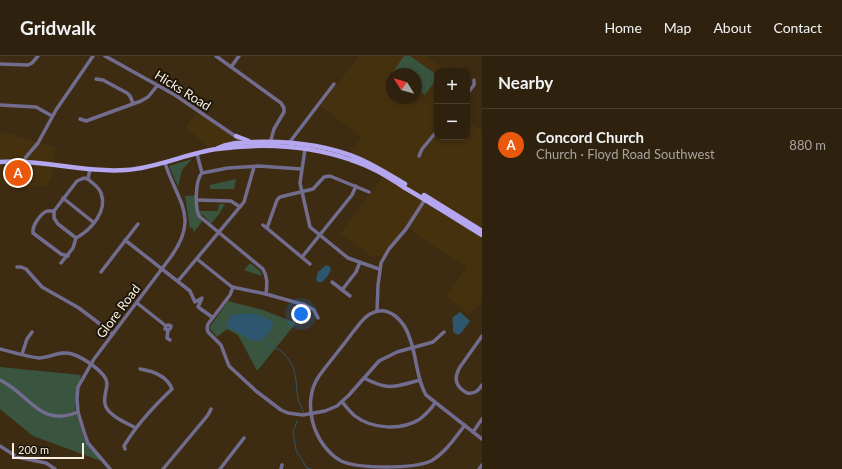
<!DOCTYPE html>
<meta charset="utf-8">
<style>
body{margin:0;font-family:Lato,sans-serif;background:#362917;color:#f1f3f6}
.controls{position:absolute;right:12px;top:12px;display:grid;overflow:hidden;border-radius:8px;box-shadow:0 2px 6px #0003}
.controls button{width:36px;height:36px;display:grid;place-items:center;padding:0;border:0;border-bottom:1px solid #493e2e;background:#2e210e;color:#f1f3f6;font:20px sans-serif}
.compass{position:absolute;left:386px;top:12px;width:36px;height:36px;border-radius:50%;background:#2e210e;box-shadow:0 2px 6px #0003;rotate:307deg}
.scale{position:absolute;left:12px;bottom:10px;width:72px;box-sizing:border-box;padding-left:4px;border:2px solid #faefe0;border-top:0;font-size:11px;line-height:14px;white-space:nowrap;color:#faefe0;-webkit-text-stroke:3px #1d160b;paint-order:stroke}
.you{position:absolute;left:301px;top:258px;width:14px;height:14px;margin:-10px;border:3px solid #fff;border-radius:50%;background:#1a73e8;box-shadow:0 0 0 6px #1a73e833}
.badge{display:grid;place-items:center;width:26px;height:26px;border-radius:50%;background:#ea580c;color:#fff;font-size:13px;font-weight:700}
.pin{position:absolute;translate:-50% -50%;border:2px solid #fff;box-shadow:0 1px 4px #0006}
.list{margin:0;padding:0;list-style:none}
h2{display:flex;justify-content:space-between;align-items:center;height:52px;margin:0;padding:0 16px;font-size:17px}
h2 small{font-size:13px;font-weight:400;color:#a7a39e}
.list li{display:grid;grid-template-columns:26px 1fr auto;gap:12px;align-items:center;box-sizing:border-box;height:72px;padding:0 16px;border-top:1px solid #493e2e}
.list b{display:block;font-size:15px;white-space:nowrap}
.list p{margin:0;font-size:13px;white-space:nowrap;color:#a7a39e}
.list em{font-size:13px;font-style:normal;color:#a7a39e}
.map{position:relative;flex:none;width:482px;height:413px;overflow:hidden}
header{display:flex;align-items:center;gap:24px;box-sizing:border-box;height:56px;padding:0 20px;background:#2e210e;border-bottom:1px solid #493e2e}
header strong{font-size:19px}
nav{display:flex;gap:22px;margin-inline-start:auto;font-size:14px}
main{display:flex}
aside{flex:1;background:#2e210e}
.map>svg:first-child{display:block}
.built{fill:#46310f;fill-rule:evenodd}
.green{fill:#39543f}
.water{fill:#2e566e}
.lines{fill:none;stroke-linecap:round;stroke-linejoin:round}
.stream{stroke:#2e566e;stroke-width:1}
.minor{stroke:#726c8f;stroke-width:3.5}
.major{stroke:#b4a7ef;stroke-width:4.5}
.labels{text-anchor:middle;dominant-baseline:central;stroke-width:4;stroke-linejoin:round;paint-order:stroke}
.street-label{font-size:13px;fill:#faefe0;stroke:#1d160b}
</style>
<header>
<strong>Gridwalk</strong>
<nav><a>Home</a><a>Map</a><a>About</a><a>Contact</a></nav>
</header>
<main>
<div class="map">
<svg width="482" height="413" viewBox="0 0 482 413">
<rect width="100%" height="100%" fill="#3d2c12"/>
<!-- built -->
<g class="built">
<path d="M359,0h67l20,15h-9v66h30v-17l15,10v172l-13,12 -23,-18 21,-30 -28,-16 -31,-22 -23,27 -12,2 -33,-23 46,-61 -36,-19 11,-17 -40,-31zM392,18h24v24h-24z"/>
<polygon points="199,54 244,88 211,94 186,71"/>
<polygon points="0,75 56,92 51,123 45,130 8,133 0,126"/>
</g>
<!-- green -->
<g class="green">
<polygon points="404,0 410,0 437,19 437,22 425,39 416,32 416,18 396,18 393,16"/>
<polygon points="192,103 182,114 178,131 169,110"/>
<polygon points="236,123 234,133 210,133 210,129"/>
<polygon points="197,139 200,161 203,164 194,176 192,171 190,173 185,140"/>
<polygon points="219,148 225,148 219,158 211,168 203,159 201,160 199,155 218,155"/>
<polygon points="250,207 260,215 262,220 244,214"/>
<polygon points="228,245 263,254 296,267 257,315 238,279 227,273 217,281 209,272"/>
<polygon points="0,311 81,319 75,353 83,380 101,405 33,380 0,353"/>
</g>
<!-- water -->
<g class="water">
<polygon points="326,209 330,211 331,214 327,221 322,226 318,226 316,223 318,216"/>
<path d="M460,256l9,8 1,1 -9,12 -3,2 -5,-3c0,-2 0,-4 0,-7 -1,-9 -1,-7 7,-13z"/>
<path d="M245,257c11,1 21,3 28,10 -1,6 -4,10 -8,14 -10,9 -19,0 -28,-5 -3,-2 -6,-2 -9,-4l-1,-2 3,-10z"/>
</g>
<g class="lines">
<!-- stream -->
<g class="stream">
<path d="M262,284c6,7 17,7 23,15 13,14 10,26 13,44 1,5 4,9 6,14"/>
<polyline points="297,365 293,376 296,394 307,412 311,413"/>
</g>
<!-- minor -->
<g class="minor">
<polyline points="105,0 175,39 238,82"/>
<polyline points="216,0 281,47 284,52 284,56 274,73 270,87"/>
<polyline points="0,8 28,9 32,7 38,0"/>
<polyline points="231,11 239,0"/>
<polyline points="96,23 103,24 127,37 130,40 133,47"/>
<polyline points="467,38 474,29 474,24"/>
<polyline points="0,49 36,51 52,60"/>
<polyline points="80,63 86,65 141,45 148,41 157,30"/>
<polyline points="289,87 334,28"/>
<polyline points="305,93 300,127 310,171 348,202 379,213"/>
<polyline points="197,98 202,117"/>
<polyline points="419,100 422,93 437,75"/>
<polyline points="24,105 26,101 38,87 56,54 93,0"/>
<polyline points="88,123 90,113"/>
<polyline points="63,142 93,166"/>
<polyline points="197,144 231,145 240,151"/>
<path d="M54,155c-2,0 -6,0 -7,0 -7,3 -15,15 -14,22l28,21 7,2"/>
<polyline points="263,169 310,208"/>
<polyline points="267,172 277,144 280,141 313,133 324,121 330,120 369,136"/>
<polyline points="76,182 58,168 54,162 54,155 77,125 84,122 88,123"/>
<path d="M76,182c15,-8 32,-27 25,-45 -2,-6 -9,-10 -13,-14"/>
<polyline points="125,184 190,235 195,246 202,242 198,251 212,261"/>
<polyline points="302,201 352,139 356,130"/>
<polyline points="197,203 232,231 266,238 305,249 314,254 318,262"/>
<polyline points="61,207 73,192 76,182"/>
<polyline points="17,211 21,211 26,213 42,231 79,252 113,278"/>
<polyline points="101,216 138,168"/>
<polyline points="178,225 244,146 254,111"/>
<polyline points="332,226 350,240"/>
<polyline points="233,231 230,239 208,268 207,272 208,276 221,289 229,310 256,335 281,354 288,357 303,359 325,355 337,350 349,339 379,305 397,296 433,286 444,276"/>
<polyline points="342,234 356,216 360,206"/>
<path d="M266,238c1,-10 2,-16 -3,-25l-64,-53c-4,-9 -4,-36 3,-43l26,-5 31,-2 42,3"/>
<polyline points="137,247 166,270 165,273 168,274"/>
<polyline points="377,255 378,229 381,207 389,193 406,173 426,142"/>
<polyline points="166,270 168,269 171,270 170,273 168,274 167,282 170,284"/>
<path d="M482,280l-22,31c-7,12 -4,20 7,26 8,1 11,-2 15,-8"/>
<path d="M0,293c11,3 29,8 39,9 11,0 22,-8 33,-4 10,3 34,18 35,29 0,8 -5,16 -1,24 5,10 21,16 30,21"/>
<polyline points="22,298 27,283 32,276"/>
<path d="M364,322c25,13 30,9 56,2"/>
<path d="M0,324c30,14 39,48 78,32"/>
<path d="M342,346c4,4 8,10 13,14 17,13 46,15 65,3 6,-5 11,-10 15,-16"/>
<path d="M465,369c-10,13 -20,28 -34,36 -18,8 -72,8 -90,0 -28,-16 -40,-59 -22,-85 11,-15 23,-29 34,-44 5,-6 10,-14 17,-18 19,-11 35,8 40,25 7,18 6,39 16,56l56,44"/>
<polyline points="473,376 482,363"/>
<polyline points="0,390 17,401 46,407 55,413"/>
<path d="M125,393l-1,-3c13,-22 30,-40 48,-57 -5,-13 -19,-18 -32,-20"/>
<path d="M110,413l-22,-26 -4,-11 -6,-20 -1,-14 1,-11 16,-28 76,-101c30,-41 8,-55 -5,-95"/>
<polyline points="163,413 208,359 211,353"/>
<polyline points="220,413 244,382"/>
<polyline points="281,413 282,409"/>
<polyline points="479,413 482,409"/>
</g>
<!-- major -->
<g class="major">
<polyline points="236,80 249,85"/>
<path d="M218,92c12,-6 24,-5 36,-6 35,-1 73,3 106,17 16,7 30,16 45,25"/>
<path d="M0,106c42,-3 84,11 126,8 32,-2 61,-17 91,-21 45,-6 91,-4 134,11 20,6 37,17 54,28 26,15 51,31 77,47"/>
<polyline points="424,139 482,175"/>
</g>
</g>
<g class="labels">
<!-- street labels -->
<g class="street-label">
<text transform="translate(183 34) rotate(32)">Hicks Road</text>
<text transform="translate(118 255) rotate(-53)">Glore Road</text>
</g>
</g>
</svg>
<div class="controls">
<button>+</button>
<button>−</button>
</div>
<svg class="compass" viewBox="-18 -18 36 36"><path d="M0-13l5 13h-10z" fill="#e53935"/><path d="M0 13l5-13h-10z" fill="#a7a39e"/></svg>
<div class="scale">200 m</div>
<div class="you"></div>
<div class="pin badge" style="left:18px;top:117px">A</div>
</div>
<aside>
<h2>Nearby<small></small></h2>
<ul class="list">
<li><span class="badge">A</span><div><b>Concord Church</b><p>Church · Floyd Road Southwest</p></div><em>880 m</em></li>
</ul>
</aside>
</main>
